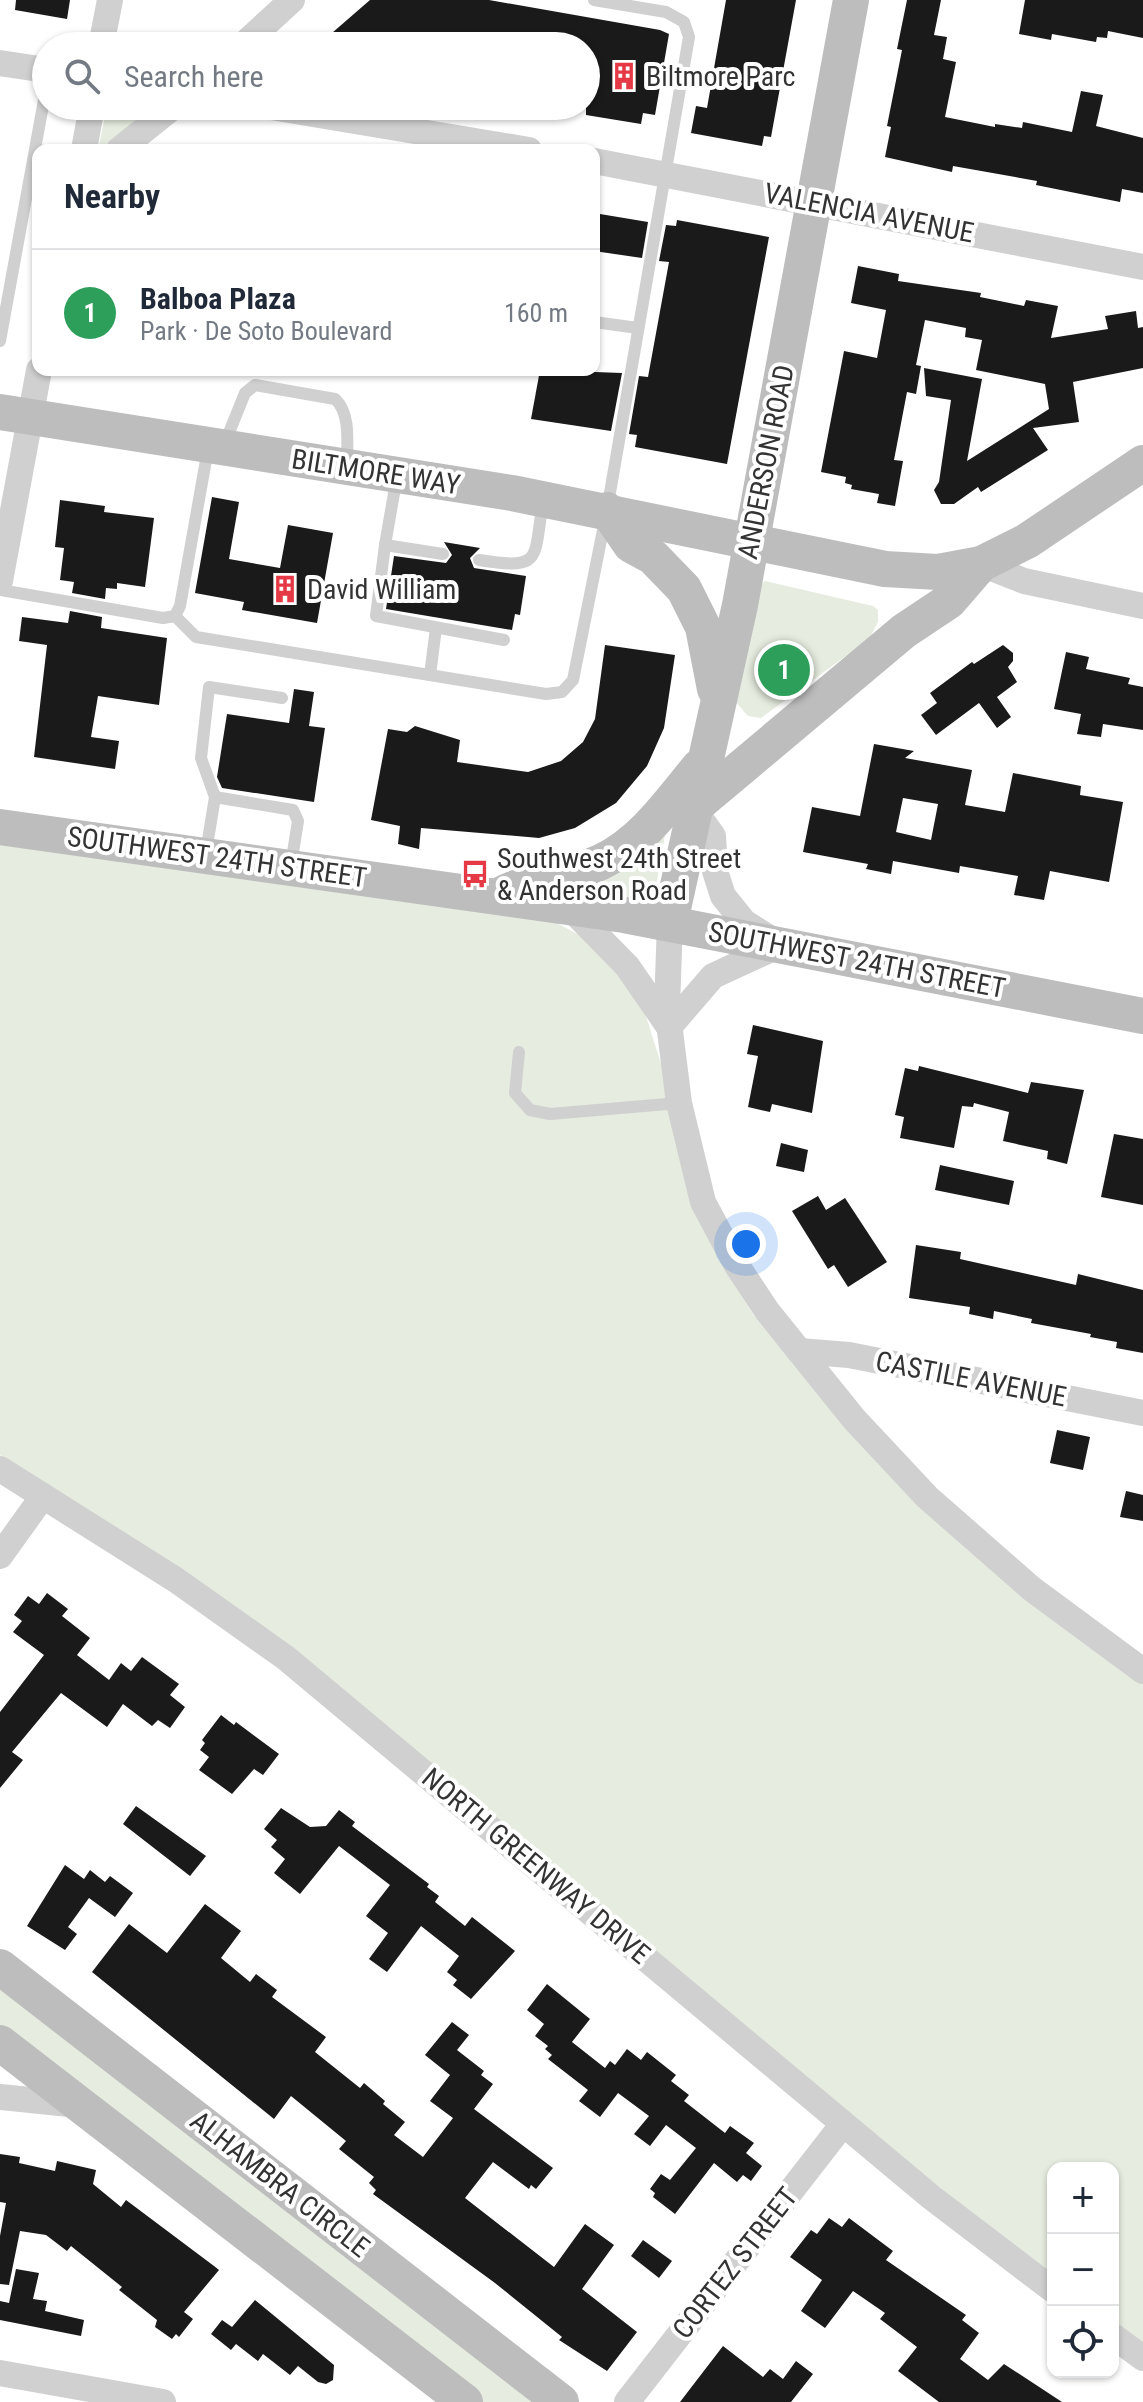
<!DOCTYPE html>
<meta charset="utf-8">
<style>
body{margin:0;font-family:"Roboto Condensed",sans-serif;background:#f2f2f3;color:#1f2937}
.controls{position:absolute;right:24px;bottom:24px;display:grid;overflow:hidden;border-radius:16px;box-shadow:0 2px 6px #0004}
.controls button{width:72px;height:72px;display:grid;place-items:center;padding:0;border:0;border-bottom:2px solid #e0e1e3;background:#fff;color:#1f2937;font:40px sans-serif}
.you{position:absolute;left:746px;top:1244px;width:28px;height:28px;margin:-20px;border:6px solid #fff;border-radius:50%;background:#1a73e8;box-shadow:0 0 0 12px #1a73e833}
.badge{display:grid;place-items:center;width:52px;height:52px;border-radius:50%;background:#e63946;color:#fff;font-size:26px;font-weight:700}
.pin{position:absolute;translate:-50% -50%;border:4px solid #fff;box-shadow:0 2px 8px #0006}
.list{margin:0;padding:0;list-style:none}
h2{display:flex;justify-content:space-between;align-items:center;height:104px;margin:0;padding:0 32px;font-size:34px}
h2 small{font-size:26px;font-weight:400;color:#747a83}
.list li{display:grid;grid-template-columns:52px 1fr auto;gap:24px;align-items:center;box-sizing:border-box;height:128px;padding:0 32px;border-top:2px solid #e0e1e3}
.list b{display:block;font-size:30px;white-space:nowrap}
.list p{margin:0;font-size:26px;white-space:nowrap;color:#747a83}
.list em{font-size:26px;font-style:normal;color:#747a83}
.icon{flex:none;width:44px;height:44px;fill:none;stroke:currentColor;stroke-width:2;stroke-linecap:round;stroke-linejoin:round}
.map{position:relative;flex:none;width:1143px;height:2402px;overflow:hidden}
.search{position:absolute;background:#fff;box-shadow:0 2px 6px #0004;left:32px;top:32px;width:568px;height:88px;display:flex;align-items:center;gap:20px;box-sizing:border-box;padding:0 28px;border-radius:44px;color:#747a83;font-size:30px}
.panel{position:absolute;background:#fff;box-shadow:0 2px 6px #0004;left:32px;top:144px;width:568px;height:232px;border-radius:16px}
.map>svg:first-child{display:block}
.green{fill:#e6ecdf}
.building{fill:#1a1a1a;fill-rule:evenodd}
.lines{fill:none;stroke-linecap:round;stroke-linejoin:round}
.lane{stroke:#d0d0d0;stroke-width:12}
.street{stroke:#d0d0d0;stroke-width:26}
.secondary{stroke:#bdbdbd;stroke-width:36}
.labels{text-anchor:middle;dominant-baseline:central;stroke-width:8;stroke-linejoin:round;paint-order:stroke}
.poi-label{font-size:28px;fill:#333;stroke:#fff;text-anchor:start}
.street-label{font-size:28px;fill:#333;stroke:#fff}
</style>
<div class="map">
<svg width="1143" height="2402" viewBox="0 0 1143 2402">
<rect width="100%" height="100%" fill="#fff"/>
<!-- green -->
<g class="green">
<polygon points="106,112 144,119 98,150"/>
<polygon points="765,581 873,606 878,610 878,622 869,639 761,718 748,716 735,701 758,587"/>
<polygon points="667,824 653,902 549,887"/>
<polygon points="0,840 541,915 591,941 610,959 644,1010 663,1070 694,1205 720,1262 754,1316 867,1450 1143,1682 1143,2345 1113,2323 1113,2168 1053,2168 1053,2278 113,1527 0,1455"/>
<polygon points="0,1980 548,2402 482,2402 0,2025"/>
</g>
<!-- building -->
<g class="building">
<polygon points="16,0 70,0 67,19 15,10"/>
<polygon points="370,0 489,0 660,30 669,34 655,115 643,113 641,124 586,115 586,46 317,46"/>
<polygon points="726,0 796,0 771,137 764,136 762,146 691,133 696,106 707,108"/>
<polygon points="907,0 941,0 934,35 947,37 943,59 956,62 945,117 995,127 995,124 1022,128 1023,122 1072,132 1081,91 1103,95 1096,126 1143,138 1143,193 1122,189 1120,202 1036,185 1037,181 953,166 952,172 885,157 891,127 887,126 902,50 897,49"/>
<polygon points="1025,0 1143,0 1143,38 1108,31 1107,38 1097,37 1096,42 1052,34 1051,40 1019,34"/>
<polygon points="594,213 648,222 642,258 594,251"/>
<polygon points="677,220 769,237 727,464 635,447 637,435 629,434 639,376 648,377 669,262 659,261 666,225 676,226"/>
<polygon points="858,266 899,274 898,281 981,293 980,297 1024,306 1026,300 1058,306 1051,338 1108,329 1105,316 1136,311 1138,328 1143,327 1143,368 1073,382 1079,422 1033,428 1048,450 981,492 978,487 954,504 941,504 934,490 939,482 951,400 926,396 924,368 982,379 967,461 1049,409 1045,384 976,370 982,340 965,337 966,328 925,320 916,365 921,366 916,394 907,392 894,460 903,461 895,506 877,503 879,494 851,489 852,485 845,483 846,477 821,472 844,351 877,358 886,310 851,303"/>
<polygon points="540,370 622,373 611,431 531,419"/>
<polygon points="212,497 239,502 229,559 280,568 288,525 333,533 317,623 242,610 244,602 195,593"/>
<polygon points="60,500 105,506 104,512 154,518 145,587 117,583 117,589 106,588 105,599 72,593 74,582 60,580 64,548 55,547"/>
<polygon points="444,542 480,548 470,558 474,568 526,576 520,615 515,614 512,630 386,609 394,556 446,563 452,555"/>
<polygon points="70,611 102,617 101,628 167,638 159,705 98,696 91,737 119,741 115,769 34,757 47,645 19,641 22,617 68,623"/>
<polygon points="605,645 675,655 664,728 647,766 616,803 575,828 539,838 421,828 419,849 398,844 400,826 371,820 388,729 407,732 415,726 460,740 457,762 528,772 561,761 583,742 595,719"/>
<polygon points="1003,645 1013,653 1013,661 1008,667 1017,682 997,697 1011,717 997,728 979,703 936,735 921,715 937,703 930,693 972,662 974,664"/>
<polygon points="1066,652 1089,657 1086,669 1130,678 1128,684 1143,687 1143,730 1103,724 1101,737 1077,734 1081,714 1054,709"/>
<polygon points="294,689 314,692 309,726 325,728 314,802 222,788 217,777 227,714 289,723"/>
<path d="M874,744l40,7 -9,7 67,12 -7,35 40,7 8,-39 68,13 -1,9 43,7 -14,80 -59,-11 -6,29 -30,-5 4,-19 -58,-10 -1,7 -66,-12 -2,13 -25,-5 2,-5 -65,-12 9,-45 48,9zM903,798l35,6 -7,36 -35,-8z"/>
<polygon points="753,1025 823,1041 812,1113 772,1104 770,1112 748,1107 758,1056 747,1054"/>
<polygon points="919,1066 1028,1093 1031,1082 1084,1090 1067,1164 1047,1159 1048,1151 1003,1141 1009,1112 974,1103 973,1107 962,1106 954,1148 900,1138 904,1117 895,1115 905,1068 918,1071"/>
<polygon points="1114,1134 1143,1139 1143,1205 1101,1197"/>
<polygon points="781,1143 808,1150 804,1172 776,1166"/>
<polygon points="940,1165 1014,1181 1009,1205 935,1190"/>
<polygon points="818,1196 826,1210 845,1198 887,1262 848,1287 834,1265 828,1269 792,1211"/>
<polygon points="916,1245 961,1252 960,1259 1076,1285 1078,1274 1143,1290 1143,1353 1116,1348 1117,1342 1090,1337 1091,1334 1031,1323 1032,1319 994,1311 993,1319 969,1314 970,1307 909,1298"/>
<polygon points="1057,1430 1090,1437 1083,1470 1050,1463"/>
<polygon points="1126,1491 1143,1495 1143,1521 1120,1517"/>
<polygon points="47,1593 68,1609 62,1616 90,1638 77,1655 109,1680 121,1663 131,1671 142,1657 179,1684 170,1695 185,1707 170,1728 158,1720 152,1726 123,1704 107,1727 61,1693 12,1752 23,1760 0,1788 0,1712 44,1655 13,1632 22,1621 14,1615 28,1596 39,1604"/>
<polygon points="221,1715 234,1725 236,1722 279,1754 263,1775 254,1769 232,1794 199,1770 209,1757 200,1750 205,1743 202,1740"/>
<polygon points="136,1806 206,1856 190,1876 123,1824"/>
<polygon points="281,1808 310,1827 326,1826 339,1810 355,1822 352,1826 429,1884 427,1887 439,1896 435,1902 465,1926 472,1917 515,1951 471,1999 453,1985 457,1980 447,1972 459,1956 421,1926 387,1972 369,1959 388,1933 366,1916 390,1885 339,1846 300,1894 274,1873 285,1859 271,1847 277,1840 264,1829"/>
<polygon points="65,1865 84,1879 90,1870 105,1882 110,1876 133,1893 115,1917 89,1898 68,1927 77,1934 65,1950 27,1926"/>
<polygon points="205,1904 241,1931 221,1958 250,1982 256,1974 277,1990 272,1997 326,2037 315,2052 360,2088 364,2083 385,2101 383,2104 405,2122 394,2135 423,2157 453,2118 430,2101 450,2075 425,2055 452,2022 469,2035 457,2050 484,2071 481,2075 493,2084 474,2109 553,2168 536,2189 531,2185 529,2189 493,2162 465,2198 554,2267 585,2224 614,2245 582,2289 637,2332 607,2371 559,2340 562,2337 495,2283 373,2194 376,2190 369,2183 374,2177 339,2149 346,2141 291,2096 274,2119 92,1972 129,1924 167,1953"/>
<polygon points="547,1984 590,2019 572,2042 605,2068 610,2061 615,2065 627,2049 641,2060 647,2052 676,2075 671,2081 689,2095 684,2101 725,2133 730,2126 754,2143 746,2153 762,2166 751,2181 743,2175 737,2182 714,2163 675,2214 653,2197 655,2193 650,2189 661,2174 670,2180 696,2148 666,2125 650,2146 634,2134 649,2116 618,2093 600,2117 579,2101 588,2090 548,2059 552,2055 545,2049 548,2046 535,2036 544,2024 527,2010"/>
<polygon points="0,2154 20,2157 19,2163 55,2171 57,2161 96,2170 93,2184 121,2207 126,2200 214,2266 219,2270 184,2312 193,2319 179,2337 176,2334 172,2339 155,2327 157,2320 119,2290 122,2287 71,2246 67,2251 46,2235 20,2231 9,2285 0,2284 0,2236 6,2203 0,2202"/>
<polygon points="829,2218 842,2227 849,2218 893,2251 886,2260 966,2315 962,2320 979,2333 960,2359 988,2380 1004,2364 1062,2402 939,2402 898,2371 917,2347 880,2319 885,2313 853,2291 825,2328 801,2311 822,2280 790,2257 811,2230 817,2234"/>
<polygon points="643,2240 672,2261 659,2278 631,2256"/>
<polygon points="16,2269 39,2273 33,2299 47,2301 45,2311 84,2320 81,2336 0,2320 0,2301 9,2303"/>
<polygon points="255,2300 334,2365 333,2380 326,2384 318,2382 298,2366 290,2375 263,2354 258,2361 236,2344 231,2350 211,2334 222,2320 232,2327"/>
<polygon points="723,2346 763,2377 770,2369 783,2379 796,2361 813,2374 791,2402 680,2402"/>
</g>
<g class="lines">
<!-- lane -->
<g class="lane">
<polyline points="594,322 638,328"/>
<polyline points="0,341 46,89"/>
<path d="M224,445l21,-52 10,-8 80,14c16,14 12,45 12,65"/>
<polyline points="397,476 385,545 443,554"/>
<polyline points="385,545 376,616 504,640"/>
<path d="M479,560c65,10 54,0 64,-58"/>
<polyline points="0,590 163,618 175,616 180,606 208,449"/>
<polyline points="175,616 196,637 546,694 562,692 573,680 607,510 689,37 684,22 666,12 594,0"/>
<polyline points="430,675 436,628"/>
<polyline points="215,797 293,810 298,821 291,865"/>
<polyline points="206,852 215,797 201,758 209,687 282,698"/>
<polyline points="519,1052 515,1093 530,1110 550,1114 679,1103"/>
</g>
<!-- street -->
<g class="street">
<polyline points="101,46 110,0"/>
<polyline points="242,46 292,0"/>
<polyline points="0,63 46,70"/>
<polyline points="265,106 529,150"/>
<polyline points="84,150 92,106"/>
<polyline points="119,150 174,106"/>
<polyline points="594,161 1143,267"/>
<polyline points="981,564 1024,581 1143,606"/>
<polyline points="0,581 39,370"/>
<polyline points="693,808 713,836 715,871 723,896 744,922 771,939"/>
<polyline points="569,907 627,966 667,1024"/>
<polyline points="670,922 667,1007 679,1103 703,1202 736,1264 767,1311 854,1419 927,1497 1032,1589 1143,1671"/>
<polyline points="669,1027 713,976 780,945"/>
<polyline points="799,1351 849,1355 1143,1413"/>
<polyline points="0,1469 176,1580 286,1658 931,2197 1053,2290"/>
<polyline points="0,1556 43,1496"/>
<polyline points="0,2097 79,2105"/>
<polyline points="1113,2336 1143,2358"/>
<polyline points="0,2373 163,2402"/>
<polyline points="627,2402 843,2124"/>
</g>
<!-- secondary -->
<g class="secondary">
<polyline points="0,412 512,493 885,569 938,572 981,564"/>
<polyline points="607,510 631,545 653,557 684,589 703,627 715,689"/>
<polyline points="693,808 904,631 949,601 981,564 1027,541 1143,463"/>
<polyline points="0,827 624,915 1143,1016"/>
<path d="M500,895c32,-17 68,-18 101,-33 42,-20 69,-60 98,-95"/>
<polyline points="670,922 740,605 851,0"/>
<polyline points="0,1967 561,2402"/>
<polyline points="0,2043 465,2402"/>
</g>
</g>
<!-- icons -->
<defs>
<symbol id="building-bare" viewBox="-9 -9 18 18"><path d="M-4-6H4V6H1V3H-1V6H-4ZM-2.5-4.3h1.7v1.8h-1.7ZM.8-4.3h1.7v1.8H.8ZM-2.5-1h1.7V.8h-1.7ZM.8-1h1.7V.8H.8Z" fill="#e63946" stroke="#fff" stroke-width="2.5" paint-order="stroke"/></symbol>
<symbol id="bus-bare" viewBox="-9 -9 18 18"><path d="M-5-6H5V4H4V6H2V4H-2V6H-4V4H-5ZM-3.5-4V0h7V-4ZM-3.5 1.2v1.5H-2V1.2ZM2 1.2v1.5H3.5V1.2Z" fill="#e63946" stroke="#fff" stroke-width="2.5" paint-order="stroke"/></symbol>
</defs>
<g fill-rule="evenodd">
<use href="#building-bare" x="604" y="56" width="40" height="40"/>
<use href="#building-bare" x="265" y="569" width="40" height="40"/>
<use href="#bus-bare" x="455" y="854" width="40" height="40"/>
</g>
<g class="labels">
<!-- poi labels -->
<g class="poi-label">
<text x="646" y="76">Biltmore Parc</text>
<text x="307" y="589">David William</text>
<text x="497" y="858">Southwest 24th Street<tspan x="497" dy="32">&amp; Anderson Road</tspan></text>
</g>
<!-- street labels -->
<g class="street-label">
<text transform="translate(869 213) rotate(11)">VALENCIA AVENUE</text>
<text transform="translate(766 462) rotate(-79)">ANDERSON ROAD</text>
<text transform="translate(376 472) rotate(9)">BILTMORE WAY</text>
<text transform="translate(217 857) rotate(8)">SOUTHWEST 24TH STREET</text>
<text transform="translate(857 960) rotate(11)">SOUTHWEST 24TH STREET</text>
<text transform="translate(971 1379) rotate(11)">CASTILE AVENUE</text>
<text transform="translate(536 1866) rotate(40)">NORTH GREENWAY DRIVE</text>
<text transform="translate(280 2184) rotate(38)">ALHAMBRA CIRCLE</text>
<text transform="translate(735 2263) rotate(-52)">CORTEZ STREET</text>
</g>
</g>
</svg>
<div class="controls">
<button>+</button>
<button>−</button>
<button><svg class="icon" aria-label="locate" viewBox="0 0 24 24"><circle cx="12" cy="12" r="6"/><path d="M12 2v4M12 18v4M2 12h4M18 12h4"/></svg></button>
</div>
<div class="you"></div>
<div class="pin badge" style="left:784px;top:670px;background:#2e9e5b">1</div>
<div class="search"><svg class="icon" aria-label="search" viewBox="0 0 24 24"><circle cx="10" cy="10" r="6"/><path d="M15 15l6 6"/></svg>Search here</div>
<section class="panel">
<h2>Nearby<small></small></h2>
<ul class="list">
<li><span class="badge" style="background:#2e9e5b">1</span><div><b>Balboa Plaza</b><p>Park · De Soto Boulevard</p></div><em>160 m</em></li>
</ul>
</section>
</div>
